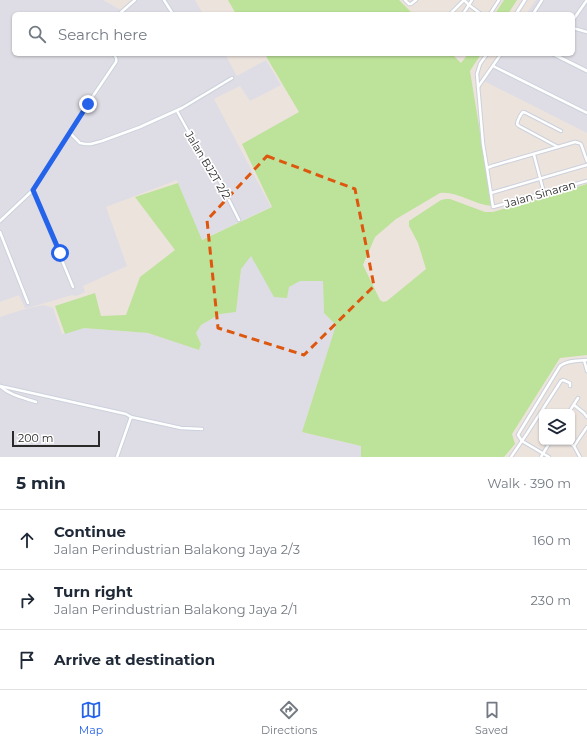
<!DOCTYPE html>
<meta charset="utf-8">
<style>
body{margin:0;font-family:Montserrat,sans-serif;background:#f6f6f7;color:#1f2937}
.controls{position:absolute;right:12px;bottom:12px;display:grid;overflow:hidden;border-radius:6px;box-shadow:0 1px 3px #0004}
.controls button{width:36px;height:36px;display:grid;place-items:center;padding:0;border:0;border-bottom:1px solid #e0e1e3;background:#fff;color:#1f2937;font:20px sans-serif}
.scale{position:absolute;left:12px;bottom:10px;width:88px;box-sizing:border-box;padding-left:4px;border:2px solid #2a2a2a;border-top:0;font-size:11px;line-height:14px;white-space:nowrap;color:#2a2a2a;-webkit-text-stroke:3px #fff;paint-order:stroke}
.stop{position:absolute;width:12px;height:12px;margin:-9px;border:3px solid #2563eb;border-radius:50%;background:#fff}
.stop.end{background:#2563eb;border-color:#fff;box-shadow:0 1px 4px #0008}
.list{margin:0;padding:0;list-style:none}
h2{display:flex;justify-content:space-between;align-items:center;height:52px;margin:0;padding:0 16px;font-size:17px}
h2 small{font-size:13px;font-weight:400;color:#747a83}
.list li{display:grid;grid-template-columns:26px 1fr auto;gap:12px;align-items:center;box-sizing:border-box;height:60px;padding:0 16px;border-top:1px solid #e0e1e3}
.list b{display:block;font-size:15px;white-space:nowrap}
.list p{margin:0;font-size:13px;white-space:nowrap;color:#747a83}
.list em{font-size:13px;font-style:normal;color:#747a83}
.icon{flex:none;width:22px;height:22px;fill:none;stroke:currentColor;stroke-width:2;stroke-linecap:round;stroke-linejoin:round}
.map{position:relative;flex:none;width:587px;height:457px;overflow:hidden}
.search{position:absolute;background:#fff;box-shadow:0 1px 3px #0004;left:12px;right:12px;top:12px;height:44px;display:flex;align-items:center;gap:10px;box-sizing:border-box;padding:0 14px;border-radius:6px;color:#747a83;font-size:15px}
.sheet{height:232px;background:#fff}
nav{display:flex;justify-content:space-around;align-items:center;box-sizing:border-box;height:56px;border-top:1px solid #e0e1e3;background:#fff;font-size:11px;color:#747a83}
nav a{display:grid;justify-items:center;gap:2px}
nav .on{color:#2563eb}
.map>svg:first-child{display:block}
.industrial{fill:#dedde5}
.green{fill:#bde29a}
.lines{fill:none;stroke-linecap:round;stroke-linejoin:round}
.minor-casing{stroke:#cbd1dc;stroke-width:4.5}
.tertiary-casing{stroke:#cbd1dc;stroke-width:5}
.minor{stroke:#fff;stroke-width:2.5}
.tertiary{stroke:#fff;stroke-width:3}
.route{stroke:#2563eb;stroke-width:5}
.marked{fill:none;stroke:#de570e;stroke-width:3;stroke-dasharray:8 5;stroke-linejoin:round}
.labels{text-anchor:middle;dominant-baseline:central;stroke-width:3.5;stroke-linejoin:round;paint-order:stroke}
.street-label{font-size:11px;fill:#2a2a2a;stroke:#fff}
</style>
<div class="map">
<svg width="587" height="457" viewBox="0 0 587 457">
<rect width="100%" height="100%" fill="#ece3dd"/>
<!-- industrial -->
<g class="industrial">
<polygon points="0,0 103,0 121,10 132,0 195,0 203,14 14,14 14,54 225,54 237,76 266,60 281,85 250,101 240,86 214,99 271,207 201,240 177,180 106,207 127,266 83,286 85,292 76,296 72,295 28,308 25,308 19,295 0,302"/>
<polygon points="536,0 587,0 587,133 482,80 499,54 573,54 573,14 526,14"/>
<polygon points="250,256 288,287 300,281 323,281 324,313 336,325 302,432 361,446 361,457 0,457 0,317 25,309 44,305 53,308 62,334 84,328 148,333 199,350 201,344 196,333 201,325 220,314 236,312 241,269"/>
</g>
<!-- green -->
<g class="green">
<polygon points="228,0 399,0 413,14 236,14"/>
<polygon points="504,0 517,0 508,14 495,14"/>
<path d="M266,54h186l9,9 7,-9h13l-11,17 22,135c-18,-1 -34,-15 -52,-13l-44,26 -21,18 -12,28 17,35 3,2 4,-1 39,-32 -8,-26 -9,-17v-5l32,-21 5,-1h4l35,13h8l94,-28v171l-27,3 -48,76 3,10 -11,13h-143v-11l-59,-14 34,-107 -12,-12 -1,-32h-23l-11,6 -2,11 -13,-1 -23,-41 -10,13 -5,43 -16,2 -19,11 -5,8 5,11 -2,6 -51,-17 -64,-5 -19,6 -10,-28 40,-13 6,23 25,-1 14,-38 35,-27 -40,-53 43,-14 24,57 70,-33 -30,-63 57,-32 -32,-54z"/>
</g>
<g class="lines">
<defs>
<g id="minor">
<polyline points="164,0 173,14"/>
<polyline points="405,0 409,4 411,4 416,0"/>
<polyline points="464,0 469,5 481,14"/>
<polyline points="119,14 135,0"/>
<polyline points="450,14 464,0"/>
<polyline points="463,14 472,0"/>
<polyline points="490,14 499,0"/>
<polyline points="533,14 542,0"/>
<polyline points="573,20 587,0"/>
<polyline points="573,28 587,32"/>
<polyline points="493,66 587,113"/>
<polyline points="478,87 501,54"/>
<polyline points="177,111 198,149 216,174 239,220"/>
<polyline points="70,133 80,143 85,144 91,144 102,141 140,127 182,108 232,78"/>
<path d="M558,147l-39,-21 -2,-2c1,-4 3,-9 6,-12l3,1 35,18"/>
<polyline points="534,155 544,193"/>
<polyline points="587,161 581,144 579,143 575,142 492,166 487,168 493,207 587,181"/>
<polyline points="487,168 483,144 477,74 480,64 487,54"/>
<polyline points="33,190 73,287"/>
<polyline points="491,193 587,165"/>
<path d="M0,221l33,-31 60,-94 23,-34c1,-4 0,-6 -4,-8"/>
<polyline points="0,232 28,303"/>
<polyline points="584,360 587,371"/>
<polyline points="0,386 126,414 131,417 181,428 202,429"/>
<path d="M0,386c9,9 24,12 36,16"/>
<polyline points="574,405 584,413 587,417"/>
<polyline points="569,412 578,398"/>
<polyline points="569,442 574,446 580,457"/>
<polyline points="574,446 587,427"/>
<polyline points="117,457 131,417"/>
<polyline points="511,457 526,435 561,381 563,380 570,383 570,386"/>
<polyline points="541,457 550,442"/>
<path d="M549,457l-27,-16 -4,-6 1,-2 41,-67c7,-6 18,-5 27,-6"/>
</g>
<g id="tertiary">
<polyline points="516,14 525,0"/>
<polyline points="553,54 587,71"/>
</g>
</defs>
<!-- minor casing -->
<use href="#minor" class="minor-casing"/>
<!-- tertiary casing -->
<use href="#tertiary" class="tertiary-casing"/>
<!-- minor -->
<use href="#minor" class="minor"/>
<!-- tertiary -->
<use href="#tertiary" class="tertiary"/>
</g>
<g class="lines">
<!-- route -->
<polyline class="route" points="60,253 33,190 88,104"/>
</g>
<!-- marked area -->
<path class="marked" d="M267,156l88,33 19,97 -70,69 -86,-27 -11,-108z"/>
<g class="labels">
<!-- street labels -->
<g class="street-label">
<text transform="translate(208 165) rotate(59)">Jalan BJ2T 2/2</text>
<text transform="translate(540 194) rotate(-16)">Jalan Sinaran</text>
</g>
</g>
</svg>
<div class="controls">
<button><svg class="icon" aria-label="layers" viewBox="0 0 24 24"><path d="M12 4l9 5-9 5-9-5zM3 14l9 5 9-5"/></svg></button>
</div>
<div class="scale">200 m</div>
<div class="stop" style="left:60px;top:253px"></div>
<div class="stop end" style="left:88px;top:104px"></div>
<div class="search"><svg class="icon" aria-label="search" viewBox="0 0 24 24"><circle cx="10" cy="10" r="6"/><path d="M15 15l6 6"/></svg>Search here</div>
</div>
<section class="sheet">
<h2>5 min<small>Walk · 390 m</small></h2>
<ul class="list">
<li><svg class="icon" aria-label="ahead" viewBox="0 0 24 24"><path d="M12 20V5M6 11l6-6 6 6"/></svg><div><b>Continue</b><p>Jalan Perindustrian Balakong Jaya 2/3</p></div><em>160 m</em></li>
<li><svg class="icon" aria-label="right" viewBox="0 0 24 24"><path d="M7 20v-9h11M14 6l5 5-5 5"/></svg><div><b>Turn right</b><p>Jalan Perindustrian Balakong Jaya 2/1</p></div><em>230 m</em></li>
<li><svg class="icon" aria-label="arrive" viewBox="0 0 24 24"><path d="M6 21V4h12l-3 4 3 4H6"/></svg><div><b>Arrive at destination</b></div></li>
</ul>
</section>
<nav>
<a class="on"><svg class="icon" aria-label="map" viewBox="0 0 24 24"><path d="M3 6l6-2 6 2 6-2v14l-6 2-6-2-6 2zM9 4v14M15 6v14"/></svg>Map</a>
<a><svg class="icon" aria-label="directions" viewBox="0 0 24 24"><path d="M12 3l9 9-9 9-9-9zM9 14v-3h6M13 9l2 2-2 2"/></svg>Directions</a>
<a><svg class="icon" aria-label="saved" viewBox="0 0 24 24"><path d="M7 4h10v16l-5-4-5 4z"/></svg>Saved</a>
</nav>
